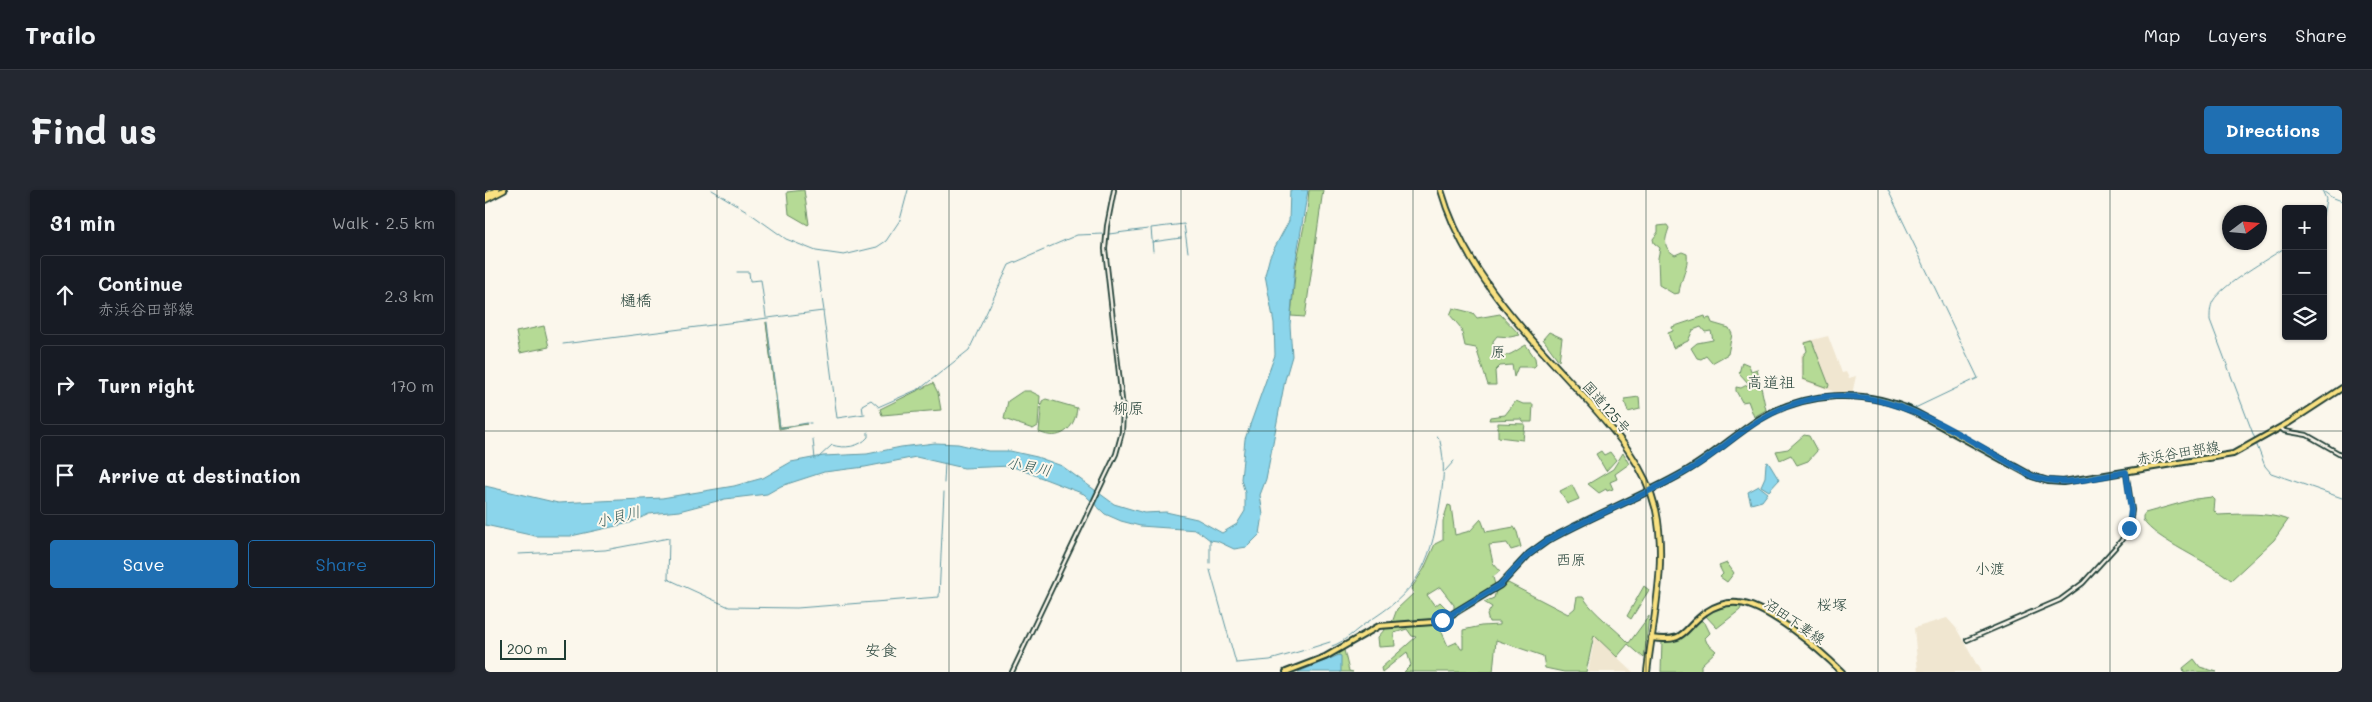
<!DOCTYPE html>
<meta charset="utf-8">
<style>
body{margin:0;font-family:Mali,"Klee One",sans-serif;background:#242831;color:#f1f3f6}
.controls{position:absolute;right:15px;top:15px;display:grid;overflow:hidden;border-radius:5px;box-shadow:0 1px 4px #0004}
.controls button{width:45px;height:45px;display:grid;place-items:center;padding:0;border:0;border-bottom:1px solid #363941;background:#171b24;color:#f1f3f6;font:25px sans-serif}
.compass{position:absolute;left:1737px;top:15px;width:45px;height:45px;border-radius:50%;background:#171b24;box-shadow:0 1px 4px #0004;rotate:74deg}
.scale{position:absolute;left:15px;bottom:12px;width:66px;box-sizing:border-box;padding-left:5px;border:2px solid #1f3d34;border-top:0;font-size:14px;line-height:18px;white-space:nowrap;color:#1f3d34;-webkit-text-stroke:4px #fbf7ec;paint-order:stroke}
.stop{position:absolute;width:15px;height:15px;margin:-11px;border:4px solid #1f6fb2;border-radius:50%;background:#fff}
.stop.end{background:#1f6fb2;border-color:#fff;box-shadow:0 1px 5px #0008}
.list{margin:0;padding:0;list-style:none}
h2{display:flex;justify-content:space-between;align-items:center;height:65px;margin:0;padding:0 20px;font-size:21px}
h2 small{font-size:16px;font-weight:400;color:#9ea1a6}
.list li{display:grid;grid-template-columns:32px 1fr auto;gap:15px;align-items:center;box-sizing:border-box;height:80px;margin:0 10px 10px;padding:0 10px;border:1px solid #363941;border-radius:5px}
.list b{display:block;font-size:19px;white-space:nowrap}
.list p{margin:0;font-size:16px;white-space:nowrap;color:#9ea1a6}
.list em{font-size:16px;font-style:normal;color:#9ea1a6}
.actions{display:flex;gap:10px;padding:15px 20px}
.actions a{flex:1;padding:11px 0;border:1px solid #1f6fb2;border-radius:5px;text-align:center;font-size:18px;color:#1f6fb2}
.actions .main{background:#1f6fb2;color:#fff}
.icon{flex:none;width:28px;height:28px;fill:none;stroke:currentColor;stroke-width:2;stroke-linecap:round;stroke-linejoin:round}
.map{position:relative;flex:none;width:1857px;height:482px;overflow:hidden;border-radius:5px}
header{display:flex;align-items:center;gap:30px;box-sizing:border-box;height:70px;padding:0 25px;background:#171b24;border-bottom:1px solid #363941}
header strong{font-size:24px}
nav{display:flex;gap:28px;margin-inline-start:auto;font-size:18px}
.intro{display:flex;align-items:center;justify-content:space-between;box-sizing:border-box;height:120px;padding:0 30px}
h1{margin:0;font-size:35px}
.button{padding:12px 22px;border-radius:5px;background:#1f6fb2;color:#fff;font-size:18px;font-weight:700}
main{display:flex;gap:30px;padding:0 30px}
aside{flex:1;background:#171b24;border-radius:5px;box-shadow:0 1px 4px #0004}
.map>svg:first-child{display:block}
.built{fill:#f0e6d0}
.green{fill:#b5da95;stroke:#6a8c64}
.water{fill:#8bd5eb;stroke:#6098a2}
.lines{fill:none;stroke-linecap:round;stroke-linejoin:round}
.stream{stroke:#6098a2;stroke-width:1}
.minor-casing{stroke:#1f3d34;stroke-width:6}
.major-casing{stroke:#1f3d34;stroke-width:8}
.highway-casing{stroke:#1f3d34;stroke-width:8}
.minor{stroke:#fbf7ec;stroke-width:2.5}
.major{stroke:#f9e181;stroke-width:4}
.highway{stroke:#f9e181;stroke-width:4.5}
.route{stroke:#1f6fb2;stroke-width:6}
.grid{fill:none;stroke:#1f3d34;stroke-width:1;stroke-opacity:0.55}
.labels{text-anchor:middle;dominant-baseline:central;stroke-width:4;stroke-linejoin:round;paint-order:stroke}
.street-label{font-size:14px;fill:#1f3d34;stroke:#fbf7ec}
.neighbourhood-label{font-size:15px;fill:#1f3d34;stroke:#fbf7ec}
.water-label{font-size:15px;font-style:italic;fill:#355b59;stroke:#fbf7ec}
.quarter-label{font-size:16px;fill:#1f3d34;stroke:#fbf7ec}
</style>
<header>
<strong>Trailo</strong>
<nav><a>Map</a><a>Layers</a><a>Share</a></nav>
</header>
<div class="intro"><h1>Find us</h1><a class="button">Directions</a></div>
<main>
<aside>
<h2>31 min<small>Walk · 2.5 km</small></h2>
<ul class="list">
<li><svg class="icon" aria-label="ahead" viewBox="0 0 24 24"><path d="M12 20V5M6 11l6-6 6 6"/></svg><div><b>Continue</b><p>赤浜谷田部線</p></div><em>2.3 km</em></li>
<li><svg class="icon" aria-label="right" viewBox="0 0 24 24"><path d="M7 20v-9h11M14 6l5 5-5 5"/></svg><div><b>Turn right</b></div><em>170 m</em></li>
<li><svg class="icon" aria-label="arrive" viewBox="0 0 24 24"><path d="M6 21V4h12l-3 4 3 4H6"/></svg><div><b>Arrive at destination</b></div></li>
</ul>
<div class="actions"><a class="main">Save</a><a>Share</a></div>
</aside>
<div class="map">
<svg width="1857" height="482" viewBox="0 0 1857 482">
<rect width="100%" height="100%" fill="#fbf7ec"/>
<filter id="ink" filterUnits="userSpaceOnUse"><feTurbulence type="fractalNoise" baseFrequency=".02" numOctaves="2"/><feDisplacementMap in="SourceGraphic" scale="10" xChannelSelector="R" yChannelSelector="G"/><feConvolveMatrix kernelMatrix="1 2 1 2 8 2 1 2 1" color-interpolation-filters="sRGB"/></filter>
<g filter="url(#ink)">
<!-- built -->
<g class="built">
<polygon points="1343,146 1357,183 1361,182 1364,188 1371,186 1367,204 1353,203 1317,190 1316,165 1322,161 1319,152"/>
<polygon points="1462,428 1471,438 1496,482 1433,482 1429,438"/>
<polygon points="1110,445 1132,467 1148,482 1103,482"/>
</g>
<!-- green -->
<g class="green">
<polygon points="319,0 324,34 323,35 304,24 302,2"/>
<polygon points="824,0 838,0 820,127 806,126 811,75 822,21"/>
<path d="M1182,35l2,3c-4,12 -7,19 6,27l7,-3 5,2c2,12 -7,27 -8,39l-5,1 -15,-9 -1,-27 2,-10 -6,-5 -1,-4 5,-7v-6z"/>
<path d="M968,118l20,5 4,5 23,-4 20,21 -10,2 -13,-1 -4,5 1,14c15,4 20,-4 32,-10l9,13 1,7 -2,2h-16l-4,10 -2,-12 -12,1 -5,5 1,14h-8l-12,-37 -11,-2 -4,-18 -11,-13z"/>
<polygon points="1220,126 1221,129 1225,128 1227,133 1244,138 1247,144 1243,164 1227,173 1221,166 1216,169 1212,168 1206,158 1212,153 1228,150 1226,141 1220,142 1216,137 1208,140 1203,151 1188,158 1183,143 1188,141 1187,137"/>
<polygon points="281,132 295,237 322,234 294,239"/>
<polygon points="59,136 64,157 35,163 31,142"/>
<polygon points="1064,142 1077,148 1074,171 1058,149"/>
<polygon points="1327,151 1344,195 1343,198 1318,189 1318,166 1322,161 1320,153"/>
<polygon points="1257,172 1264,175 1266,181 1272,179 1281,220 1269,227 1263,211 1257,212 1251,201 1251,197 1256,198 1264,194 1254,183"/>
<polygon points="448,193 453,203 456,220 397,225 395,219"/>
<polygon points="538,201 545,201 555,206 553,236 548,239 519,229 523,211"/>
<polygon points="1154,207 1155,219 1143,222 1139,209"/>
<path d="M561,209l31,9c-2,21 -17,34 -38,24l3,-31z"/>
<polygon points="1031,211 1038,214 1048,214 1047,232 1038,232 1036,229 1004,230 1005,227 1020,225"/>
<polygon points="1013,233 1040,234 1038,250 1013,247"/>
<polygon points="1319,245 1324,246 1332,261 1323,271 1312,275 1306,265 1295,270 1291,261 1303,259"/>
<polygon points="1116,261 1119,265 1125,262 1131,270 1121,281 1111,264"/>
<polygon points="1138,263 1144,274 1130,284 1132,289 1125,292 1128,299 1122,301 1121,299 1114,303 1103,294 1128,279"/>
<polygon points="1087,295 1094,309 1082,314 1075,301"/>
<path d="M1727,307l3,3 -1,11 4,4c24,-1 48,-3 70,5l-14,20 -43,40c-22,-19 -76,-40 -88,-60v-4l2,-3 50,-14z"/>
<path d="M963,315l3,1 4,29 15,-4 11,-12 5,13 28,-5 3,5 4,15 -10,3 -4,-7 -18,2 4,18 7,8 -7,6 2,8 -41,26v-6l-14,-18 -13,8 8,11 5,-4 9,9 -2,5 -11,3 12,27 9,-4 4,7h2v-19l18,-4 18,-1v-3h-10l-2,-7 5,-8 -8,-5 10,-4 2,-7 12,-8 60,31 7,-6 2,-11h6c12,18 31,30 46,46l20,-27 -5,42 -16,-14 -11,13 -23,-22 -8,37h-22l-19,-4 -2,-12 -47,-16 -3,32h-89l7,-7 -4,-13 -25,20 -1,-4 35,-31 -4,-1 -5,-7 -13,4 1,13 -16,1 -1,-10 15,-17 4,-11 17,-16 -3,-4 13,-20 11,-25 8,-4v-19z"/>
<polygon points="1242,373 1249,383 1242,392 1235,387 1238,384 1234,376"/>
<polygon points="1159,396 1164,400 1146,429 1142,426"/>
<polygon points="1247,415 1257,415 1255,420 1232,438 1220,425 1231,418"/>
<polygon points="1215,430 1220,433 1225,443 1220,448 1222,453 1231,461 1216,475 1216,482 1176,482 1177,451 1196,448"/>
<polygon points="859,460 864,481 868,482 855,482 855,466 849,464"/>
<polygon points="1709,469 1715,477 1732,482 1699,482 1698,478"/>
</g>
<!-- water -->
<g class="water">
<polygon points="805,0 823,0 810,75 805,135 807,166 800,190 781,289 775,305 778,325 775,344 762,357 749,359 732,351 725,350 712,340 655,336 636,331 620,324 599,304 526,276 479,278 431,267 380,277 339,282 296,296 282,304 240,309 194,321 164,324 145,333 86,346 50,346 0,335 0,296 73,313 177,308 249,296 278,288 306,272 338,266 382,264 416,257 450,253 473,254 503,261 525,261 552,267 577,276 629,314 659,323 681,322 712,329 737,343 752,334 760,321 760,303 756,289 760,249 790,165 789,133 780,85 785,66 804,31"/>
<polygon points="1283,272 1294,290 1284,301 1276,296 1280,287 1281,273"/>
<polygon points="1274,296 1283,303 1277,311 1266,314 1263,302"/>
<polygon points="854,465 856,466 856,482 813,482"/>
</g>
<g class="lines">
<!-- stream -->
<g class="stream">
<polyline points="227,0 262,21"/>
<polyline points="1403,0 1493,188 1430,218 1421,214"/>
<polyline points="1837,0 1841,9 1838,26"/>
<polyline points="1838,1 1846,7 1857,11"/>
<polyline points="266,24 301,49 331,61 359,65 392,57 401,51 415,30 423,0"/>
<polyline points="624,44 663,39"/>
<polyline points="667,52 696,48"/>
<polyline points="562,58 592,45 619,44"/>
<polyline points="668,61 666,38 699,34 703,62"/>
<polyline points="332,73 339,121"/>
<polyline points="252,82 264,82 265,91 276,90 281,127"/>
<polyline points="282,132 295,238 322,233"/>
<polyline points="78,154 338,121 352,228 380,224"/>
<polyline points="393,217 436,198 484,160 524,75 559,60"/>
<polyline points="378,223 377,215 386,210 393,216"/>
<polyline points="324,233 326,233"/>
<polyline points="952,246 954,248"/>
<polyline points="328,249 330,269"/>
<path d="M1770,249l-45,-119c0,-7 0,-13 3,-19 10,-17 55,-42 73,-54"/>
<polyline points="1771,253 1780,276 1786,283 1857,308"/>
<path d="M333,268l14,-13c12,4 28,2 36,-8v-5"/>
<polyline points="960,281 969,271"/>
<polyline points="459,293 460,273"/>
<polyline points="725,349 725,373"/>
<polyline points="33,364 120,360 184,348 183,389 244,417 312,418 454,407 459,302"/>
<polyline points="725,380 751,473 785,470 820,460"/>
<path d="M847,456c11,-3 24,-16 34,-23 50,-31 64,-56 73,-114 4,-24 7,-43 1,-68"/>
<polyline points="823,459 845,452"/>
</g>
<defs>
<g id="minor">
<polyline points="1796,238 1799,241 1822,245 1857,265"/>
<polyline points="1482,450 1575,410 1598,393 1636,351 1644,338 1647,320 1641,282"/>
<polyline points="527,482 631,264 637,242 638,219 620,59 622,36 629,0"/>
</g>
<g id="major">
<path d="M1166,448c37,5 30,-8 55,-26 9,-6 21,-10 32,-9 30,2 83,48 104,69"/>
<path d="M801,482l39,-15 54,-31 54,-4 13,-4 54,-33 29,-31 18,-13c44,-25 92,-43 136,-68 27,-15 49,-36 75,-53 47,-29 107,-32 157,-8l117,64 16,5 15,1 170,-28 57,-32 52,-34"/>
</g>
<g id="highway">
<path d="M956,0c23,80 80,138 135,198 33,37 68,72 80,122 11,52 -3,110 -9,162"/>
<polyline points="0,6 12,0"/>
<polyline points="0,10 19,0"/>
</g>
</defs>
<!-- minor casing -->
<use href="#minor" class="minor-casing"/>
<!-- major casing -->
<use href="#major" class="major-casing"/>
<!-- highway casing -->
<use href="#highway" class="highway-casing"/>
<!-- minor -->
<use href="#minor" class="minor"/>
<!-- major -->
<use href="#major" class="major"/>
<!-- highway -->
<use href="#highway" class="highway"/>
</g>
</g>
<g class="lines" filter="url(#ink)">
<!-- route -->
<path class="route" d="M957,430l58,-35 29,-31 18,-13c47,-27 99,-45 145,-73 27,-16 50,-40 78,-54 98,-51 179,17 262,62 30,12 63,1 94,-4l5,38 -2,18"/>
</g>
<!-- grid -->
<path class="grid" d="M232,0v482M464,0v482M696,0v482M928,0v482M1161,0v482M1393,0v482M1625,0v482M0,241h1857"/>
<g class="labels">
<!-- street labels -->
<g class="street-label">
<text transform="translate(1122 217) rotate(49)">国道125号</text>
<text transform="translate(1693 262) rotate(-9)">赤浜谷田部線</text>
<text transform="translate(1310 431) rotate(34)">沼田下妻線</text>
</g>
<!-- neighbourhood labels -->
<g class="neighbourhood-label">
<text x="1013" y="161">原</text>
<text x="1086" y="369">西原</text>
<text x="1505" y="378">小渡</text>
<text x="1347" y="414">桜塚</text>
</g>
<!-- water labels -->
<g class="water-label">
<text transform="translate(544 276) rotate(11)">小貝川</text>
<text transform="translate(133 326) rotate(-14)">小貝川</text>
</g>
<!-- quarter labels -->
<g class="quarter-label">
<text x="151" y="109">樋橋</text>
<text x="1286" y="191">高道祖</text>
<text x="643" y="217">柳原</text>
<text x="396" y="459">安食</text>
</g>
</g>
</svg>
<div class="controls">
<button>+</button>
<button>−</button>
<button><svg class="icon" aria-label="layers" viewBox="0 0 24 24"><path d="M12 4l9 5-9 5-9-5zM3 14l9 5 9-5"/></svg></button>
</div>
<svg class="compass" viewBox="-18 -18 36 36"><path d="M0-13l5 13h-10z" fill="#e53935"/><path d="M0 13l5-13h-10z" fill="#9ea1a6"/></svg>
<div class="scale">200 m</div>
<div class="stop" style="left:957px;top:430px"></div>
<div class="stop end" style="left:1644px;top:338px"></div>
</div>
</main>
